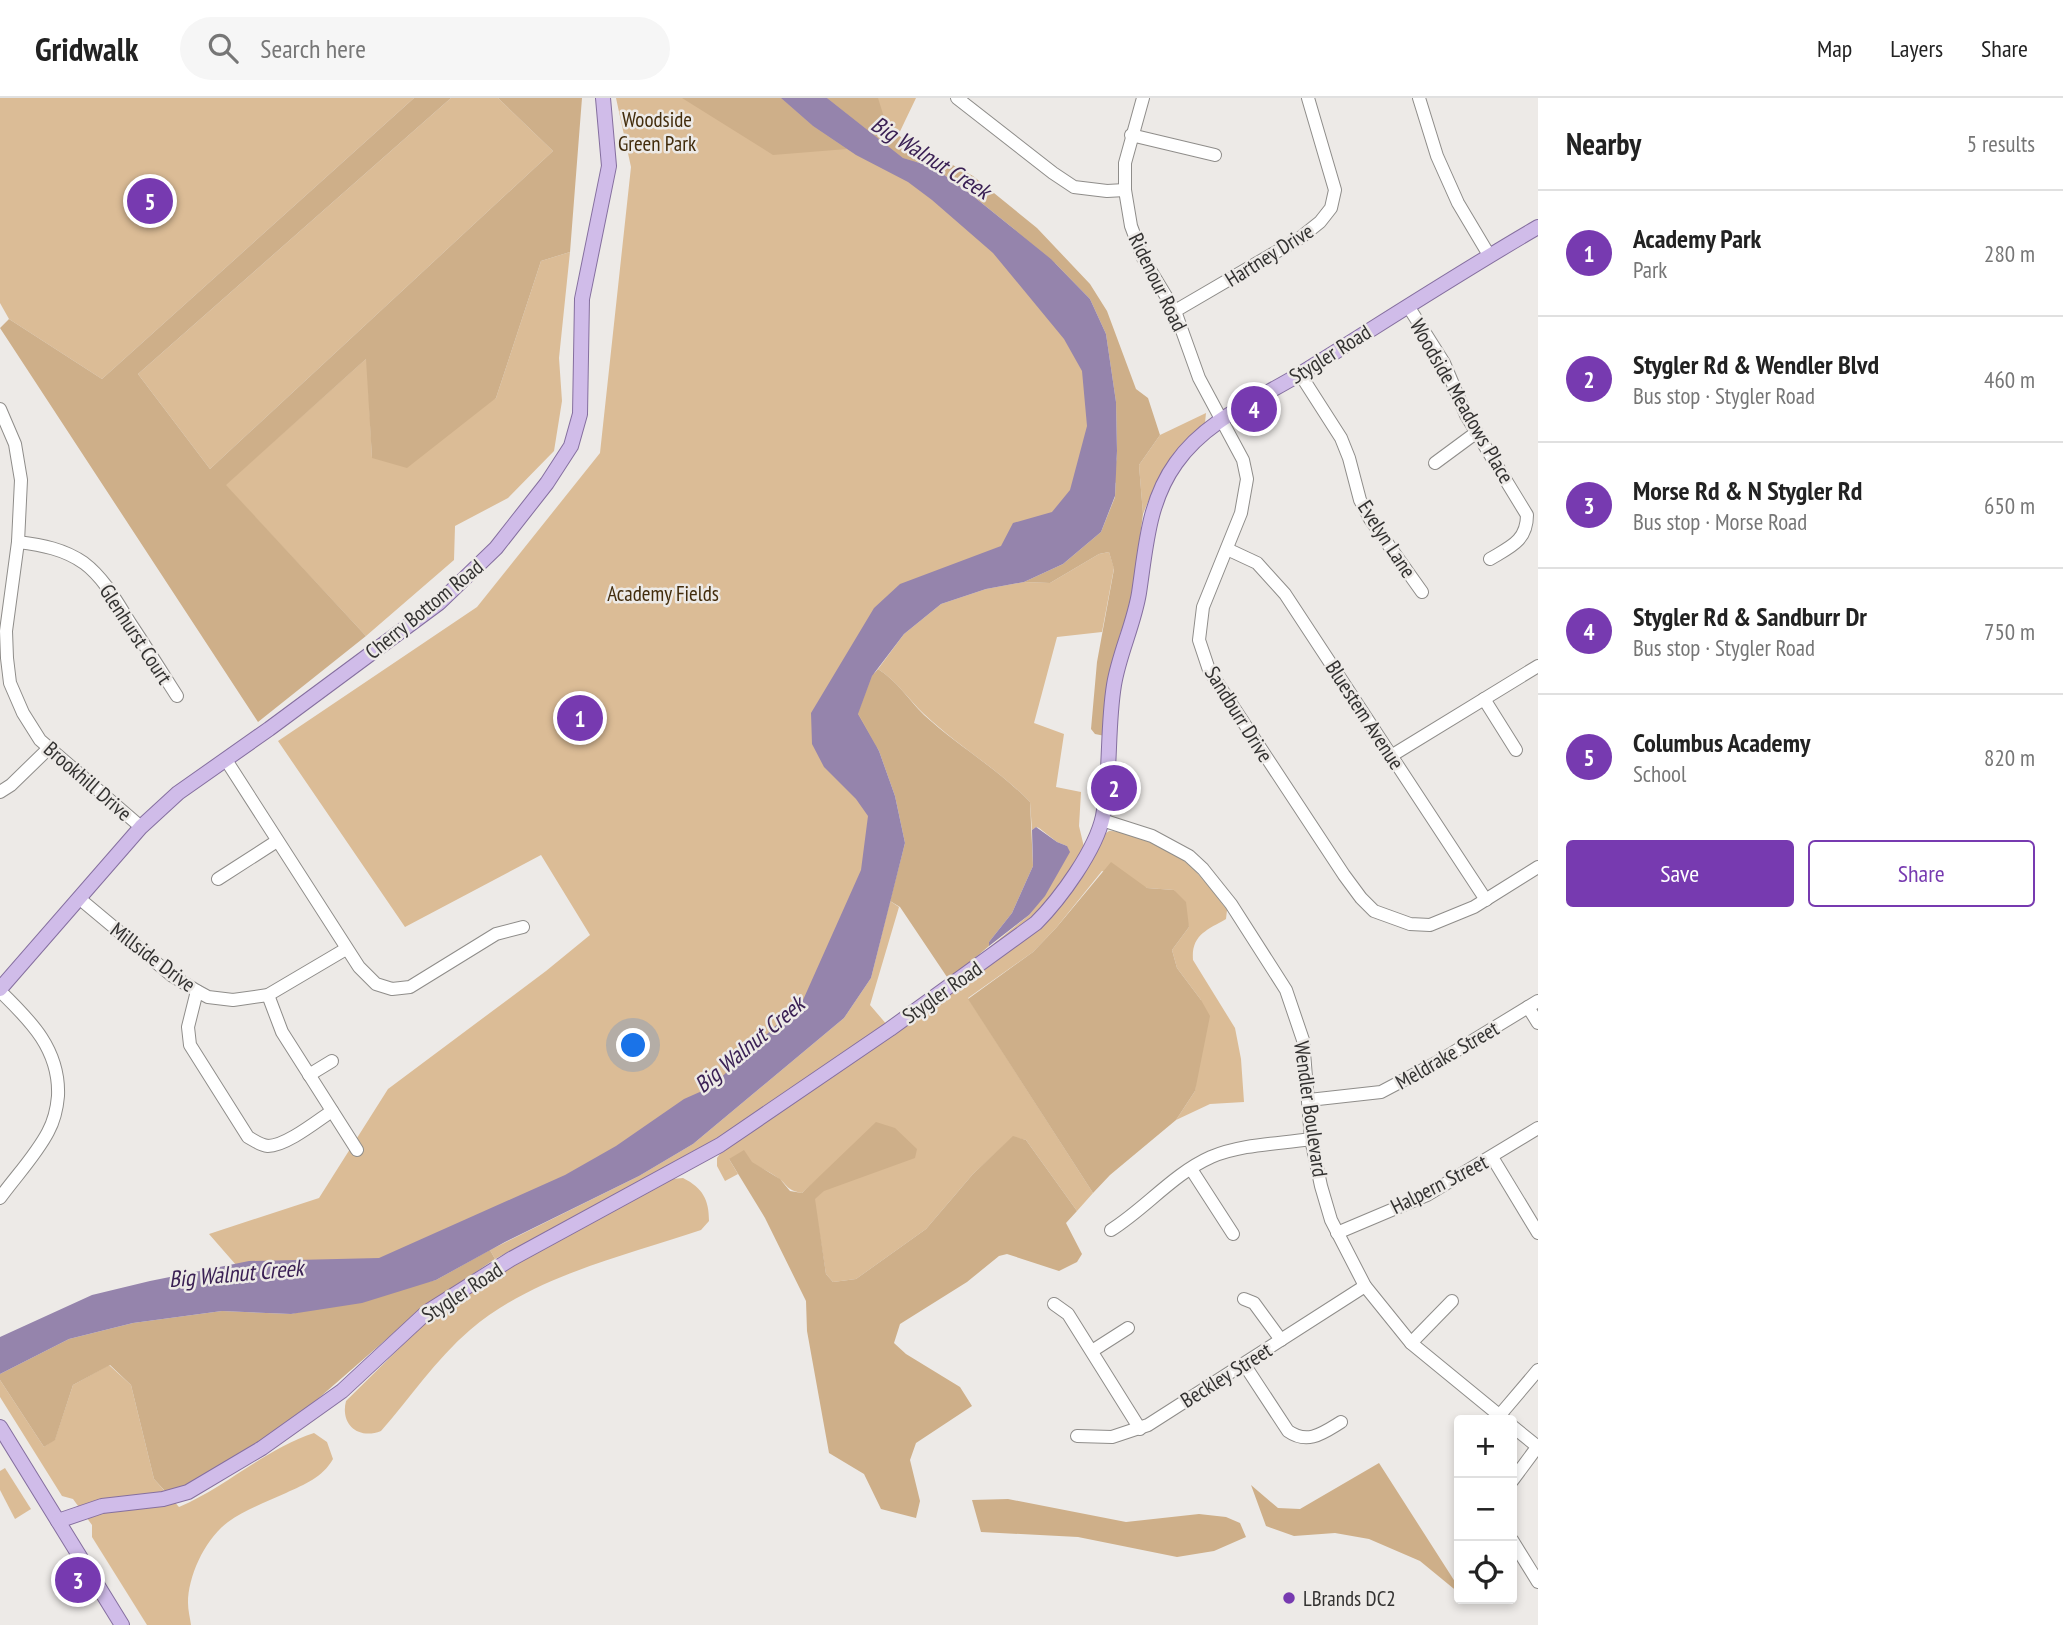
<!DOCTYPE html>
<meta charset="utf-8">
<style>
body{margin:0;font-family:"PT Sans Narrow",sans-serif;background:#f6f6f6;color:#222}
.controls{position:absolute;right:21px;bottom:21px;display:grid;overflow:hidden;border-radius:7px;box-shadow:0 4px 10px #0003}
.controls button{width:63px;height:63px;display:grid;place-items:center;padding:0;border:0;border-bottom:2px solid #e0e0e0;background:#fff;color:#222;font:35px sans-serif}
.you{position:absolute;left:634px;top:948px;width:24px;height:24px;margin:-18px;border:5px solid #fff;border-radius:50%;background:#1a73e8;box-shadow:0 0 0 10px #1a73e833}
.badge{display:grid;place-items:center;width:46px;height:46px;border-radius:50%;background:#773ab0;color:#fff;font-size:23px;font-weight:700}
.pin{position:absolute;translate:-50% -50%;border:4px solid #fff;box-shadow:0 2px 7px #0006}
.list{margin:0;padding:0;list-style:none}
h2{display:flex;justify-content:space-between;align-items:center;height:91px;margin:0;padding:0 28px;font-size:30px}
h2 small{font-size:23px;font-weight:400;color:#767676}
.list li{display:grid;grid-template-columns:46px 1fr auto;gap:21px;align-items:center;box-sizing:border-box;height:126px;padding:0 28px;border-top:2px solid #e0e0e0}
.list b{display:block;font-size:26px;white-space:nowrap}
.list p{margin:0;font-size:23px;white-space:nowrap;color:#767676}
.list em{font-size:23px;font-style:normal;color:#767676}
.actions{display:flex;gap:14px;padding:21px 28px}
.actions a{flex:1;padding:16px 0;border:2px solid #773ab0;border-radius:7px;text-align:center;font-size:24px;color:#773ab0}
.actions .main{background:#773ab0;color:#fff}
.icon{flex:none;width:38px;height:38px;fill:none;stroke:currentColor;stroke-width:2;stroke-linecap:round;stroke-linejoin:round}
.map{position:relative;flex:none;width:1538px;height:1527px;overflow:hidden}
header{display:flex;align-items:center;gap:42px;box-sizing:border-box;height:98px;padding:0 35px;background:#fff;border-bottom:2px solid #e0e0e0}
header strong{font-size:33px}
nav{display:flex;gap:38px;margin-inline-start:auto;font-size:24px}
.search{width:490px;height:63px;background:#f6f6f6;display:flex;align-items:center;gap:18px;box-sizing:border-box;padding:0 24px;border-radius:38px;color:#767676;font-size:26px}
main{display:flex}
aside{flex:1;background:#fff}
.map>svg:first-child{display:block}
.green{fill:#dbbc96}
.forest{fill:#ceaf89}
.water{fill:#9584ac}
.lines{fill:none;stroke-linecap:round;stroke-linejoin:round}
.minor-casing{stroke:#8f8d8a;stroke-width:14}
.major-casing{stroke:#856f9f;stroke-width:16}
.minor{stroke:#fff;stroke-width:12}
.major{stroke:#d0bce9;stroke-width:14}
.poi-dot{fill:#773ab0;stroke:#edeae7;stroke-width:2.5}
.labels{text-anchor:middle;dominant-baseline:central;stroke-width:5;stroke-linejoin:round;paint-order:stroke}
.park-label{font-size:21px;fill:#422c0c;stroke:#edeae7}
.street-label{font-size:21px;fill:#333231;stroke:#edeae7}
.poi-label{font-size:21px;fill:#333231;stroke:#edeae7;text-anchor:start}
.water-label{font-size:23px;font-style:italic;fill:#3a2054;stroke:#edeae7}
</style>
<header>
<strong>Gridwalk</strong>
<div class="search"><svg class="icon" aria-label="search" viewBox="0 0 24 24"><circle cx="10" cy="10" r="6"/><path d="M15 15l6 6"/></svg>Search here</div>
<nav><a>Map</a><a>Layers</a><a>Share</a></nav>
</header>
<main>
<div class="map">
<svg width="1538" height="1527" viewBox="0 0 1538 1527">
<rect width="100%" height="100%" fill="#edeae7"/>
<!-- green -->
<g class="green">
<polygon points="0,0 414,0 102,281 9,221 0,205"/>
<polygon points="451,0 498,0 553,53 210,371 138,276"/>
<polygon points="616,0 916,0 893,48 1053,158 1122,380 984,481 873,544 880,712 815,924 507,1128 264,1199 209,1136 319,1100 388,991 546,873 590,837 541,757 405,829 278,643 477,509 600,355 631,69"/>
<polygon points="570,154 559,260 562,303 554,353 508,400 455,428 454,462 366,538 225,387 367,260 372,360 496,300 541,163"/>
<path d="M1206,315l-1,10c-36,32 -44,48 -62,91l-4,-49 21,-30z"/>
<path d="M1109,454l5,16 -12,64 -45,5 -23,86 30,11 -8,53 25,5 -2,34 5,21 -18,33 -33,40 -84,60 80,-65 38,-69 -10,-4 -18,-14 -3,-1 -4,3 -2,-28c-32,-33 -72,-56 -106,-88 -16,-15 -27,-33 -46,-45l26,-35 37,-30 45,-15 38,-7 26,1 49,-29z"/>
<path d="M1109,733c17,-1 56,16 70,26 19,13 34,35 48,53l-1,9c-19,11 -35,16 -33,41l42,68 6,31 3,43 -34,2 -34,16 19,-29 6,-91 -24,-32 -5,-18 17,-23 -15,-37 -27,-2 -45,-17 -46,57 -23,24 -65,46 125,195 -16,18 -51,-71 -13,-3 -40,37 -47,55 -70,50 -23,3 -7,-8 -12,-75 9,-8 9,-25 -30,27c-16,-3 -13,-7 -24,-15 -15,-11 -30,-16 -49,-19l9,15 -13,7 -8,-15v-8l8,-11 297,-206 78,-104z"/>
<polygon points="890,803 899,809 870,907 888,928 689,1059 495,1161 490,1152 639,1078 693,1046 844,920 871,880"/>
<path d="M683,1080c20,10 26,22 26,43l-8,9c-77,26 -170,47 -231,100 -34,29 -60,68 -89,101 -23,9 -41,-7 -35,-30l95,-94 65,-40 166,-88z"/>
<path d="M109,1267l22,20 23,94 25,28c47,-20 86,-58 135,-74l13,9 6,17c-11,19 -28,25 -47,34 -20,9 -41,17 -58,29 -23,17 -40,54 -40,81 0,7 2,15 3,22h-44l-55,-88v-12l-19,-26 -11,-3 -62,-99v-17l44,67 11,-8 18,-54z"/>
<polygon points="5,1370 31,1411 15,1421 0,1392 0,1373"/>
</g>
<!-- forest -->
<g class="forest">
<polygon points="414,0 451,0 138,276 210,371 553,53 498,0 582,0 570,154 541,163 496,300 407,370 372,360 366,261 226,387 366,538 258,624 0,230 9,221 102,281"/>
<polygon points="682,0 781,0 813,28 847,51 773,57"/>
<polygon points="827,0 878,0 888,32 973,78 1037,130 1090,186 1107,213 1136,291 1148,300 1160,337 1139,367 1143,416 1131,505 1120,536 1108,590 1105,638 1095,636 1091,631 1097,564 1114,471 1109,454 1099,456 1050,485 1024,484 1063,466 1101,434 1115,399 1117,353 1116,304 1106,236 1090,201 1051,161 968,94 933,69 903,60"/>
<path d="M878,571c19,12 30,30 46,46 34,31 74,54 106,87l3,64 -21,47 -23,29v4l-40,34 -49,-73 -10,-6 15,-58 -10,-47 -16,-45 -21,-38 14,-37z"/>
<polygon points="1111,764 1147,790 1174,792 1186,804 1189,829 1172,852 1177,870 1201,902 1210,918 1195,993 1176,1022 1110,1077 1093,1095 968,901 1033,854 1056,830"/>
<polygon points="876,1024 895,1030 917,1051 915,1060 824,1093 815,1101 826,1176 833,1184 856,1181 926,1131 973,1076 1013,1038 1026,1042 1077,1113 1066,1125 1082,1156 1077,1164 1059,1173 1007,1156 999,1158 967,1184 900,1226 894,1245 906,1256 960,1289 972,1308 916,1345 910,1362 920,1403 916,1420 881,1411 864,1376 829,1355 807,1233 806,1203 765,1120 729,1061 744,1052 752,1064 780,1081 790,1093 802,1095"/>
<polygon points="490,1152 495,1161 421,1211 304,1313 218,1373 183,1389 165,1393 154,1381 131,1287 110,1267 73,1287 55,1342 44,1349 0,1282 0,1276 69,1241 133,1225 222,1213 291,1216 436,1182"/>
<polygon points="1379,1365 1459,1490 1459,1495 1420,1463 1369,1441 1335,1435 1294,1438 1266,1428 1251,1387 1278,1410 1300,1411"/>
<polygon points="1008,1401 1126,1424 1199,1416 1226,1419 1240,1425 1246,1439 1214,1453 1177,1459 1078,1439 981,1434 972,1402"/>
</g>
<!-- water -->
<g class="water">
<polygon points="781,0 827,0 903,60 933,69 968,94 1051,161 1090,201 1106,236 1116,304 1117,353 1115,398 1101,434 1063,466 1024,484 986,491 941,506 904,536 872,578 858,616 879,653 895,698 905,745 871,880 844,920 693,1046 639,1078 505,1144 436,1182 362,1205 291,1216 222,1213 133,1225 69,1241 0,1276 0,1239 92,1197 150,1183 249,1163 379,1160 565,1077 616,1048 684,1001 711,989 803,902 861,772 868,718 856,701 824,669 812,646 811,615 874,510 900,486 1001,448 1013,425 1052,414 1070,392 1087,328 1082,273 1064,241 993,155 932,102 908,84 856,57 813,28"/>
<polygon points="1036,729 1057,744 1067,748 1070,754 1045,798 1029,817 989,848 989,844 1012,815 1033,768 1032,732"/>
</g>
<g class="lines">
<defs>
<g id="minor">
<polyline points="957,0 1053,75 1074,89 1107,93 1125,92"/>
<polyline points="1143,0 1125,65 1125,92 1131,128 1143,160 1175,213 1199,280 1243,362 1247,381 1241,415 1203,509 1199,542 1209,572 1344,777 1361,800 1374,813 1410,826 1430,827 1474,809 1538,769"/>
<polyline points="1419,0 1437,58 1458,105 1489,157"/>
<polyline points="1131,37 1215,57"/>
<path d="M1408,208l36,57 22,52 61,100c0,26 -17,32 -37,44"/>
<polyline points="1175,213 1300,140 1320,124 1331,110 1335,92 1308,0"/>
<polyline points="1300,276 1341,340 1349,360 1360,402 1370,421 1422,494"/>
<polyline points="0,311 15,346 21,382 18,444 6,533 7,560 10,585 23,615 40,642 141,729"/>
<polyline points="1435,365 1477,334"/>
<path d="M18,444c24,3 46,7 66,21 20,15 33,39 46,60 16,24 31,48 47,73"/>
<polyline points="1227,451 1257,465 1285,496 1486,802"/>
<polyline points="1484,601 1516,652"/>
<polyline points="1391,658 1538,568"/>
<polyline points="226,662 359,869 376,886 392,891 410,889 496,836 523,829"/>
<polyline points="0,694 11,687 48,651"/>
<polyline points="1102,722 1152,738 1189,758 1203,771 1231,806 1286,892 1303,942 1311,1041 1321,1088 1331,1122 1365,1188 1411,1245 1505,1322"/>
<polyline points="218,781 277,743"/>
<polyline points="80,801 171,877 197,893 208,899 233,902 268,897 346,851"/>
<path d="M0,893c31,30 60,59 58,105 -1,12 -4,25 -10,36 -12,23 -32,44 -48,66"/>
<path d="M197,893l-9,36 2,18 58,92c7,4 12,8 20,9 18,0 49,-25 64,-35"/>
<polyline points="268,897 282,934 357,1052"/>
<polyline points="1528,909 1538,925"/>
<polyline points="309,977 332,963"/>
<polyline points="1309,1002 1381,994 1436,965 1538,903"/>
<polyline points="1492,1059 1538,1135"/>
<polyline points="1191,1071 1233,1136"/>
<path d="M1111,1132c35,-22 62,-56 100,-73 31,-13 67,-13 100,-18"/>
<polyline points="1337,1135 1427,1097 1538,1030"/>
<polyline points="1244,1201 1254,1205 1281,1242"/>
<polyline points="1054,1206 1068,1216 1140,1331"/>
<polyline points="1411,1245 1452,1203"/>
<polyline points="1092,1253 1128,1230"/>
<path d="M1244,1266l44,67c20,14 35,2 53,-9"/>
<polyline points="1499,1318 1538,1272"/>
<polyline points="1512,1328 1538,1349"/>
<polyline points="1077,1338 1112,1339 1148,1327 1365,1188"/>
<polyline points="1512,1383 1538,1348"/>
<polyline points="1512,1442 1538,1484"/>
</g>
<g id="major">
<polyline points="0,891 141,729 178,695 269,631 439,505 496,450 547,385 571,348 580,316 582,201 609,68 603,0"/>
<polyline points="0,1329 122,1527"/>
<path d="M58,1423l44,-15 61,-7 25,-7 74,-44 80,-57 85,-79 84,-53 209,-114 170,-116 146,-106c24,-24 60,-73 67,-107 8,-43 4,-88 11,-131 5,-31 20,-61 25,-92 7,-46 9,-91 37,-130 30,-43 81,-63 124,-89 79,-49 157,-100 238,-147"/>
</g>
</defs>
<!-- minor casing -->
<use href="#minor" class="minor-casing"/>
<!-- major casing -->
<use href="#major" class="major-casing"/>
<!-- minor -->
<use href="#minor" class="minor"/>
<!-- major -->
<use href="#major" class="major"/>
</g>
<!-- markers -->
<circle class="poi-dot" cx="1289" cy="1500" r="7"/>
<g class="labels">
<!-- park labels -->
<g class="park-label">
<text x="657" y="21">Woodside<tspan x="657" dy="24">Green Park</tspan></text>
<text x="663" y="495">Academy Fields</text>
</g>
<!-- street labels -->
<g class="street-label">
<text transform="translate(1269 157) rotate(-32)">Hartney Drive</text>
<text transform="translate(1158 184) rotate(64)">Ridenour Road</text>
<text transform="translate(1330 256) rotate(-32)">Stygler Road</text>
<text transform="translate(1462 303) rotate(60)">Woodside Meadows Place</text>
<text transform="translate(1387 441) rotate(57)">Evelyn Lane</text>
<text transform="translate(424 511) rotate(-39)">Cherry Bottom Road</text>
<text transform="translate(136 536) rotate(57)">Glenhurst Court</text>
<text transform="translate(1239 616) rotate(58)">Sandburr Drive</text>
<text transform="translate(1365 617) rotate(57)">Bluestem Avenue</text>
<text transform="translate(88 683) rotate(41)">Brookhill Drive</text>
<text transform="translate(153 859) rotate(37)">Millside Drive</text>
<text transform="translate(942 894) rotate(-35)">Stygler Road</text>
<text transform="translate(1447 957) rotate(-30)">Meldrake Street</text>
<text transform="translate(1311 1011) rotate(82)">Wendler Boulevard</text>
<text transform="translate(1439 1086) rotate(-27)">Halpern Street</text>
<text transform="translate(462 1194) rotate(-33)">Stygler Road</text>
<text transform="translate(1226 1277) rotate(-32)">Beckley Street</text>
</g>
<!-- poi labels -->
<g class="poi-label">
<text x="1303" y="1500">LBrands DC2</text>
</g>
<!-- water labels -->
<g class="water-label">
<text transform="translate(931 59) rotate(32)">Big Walnut Creek</text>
<text transform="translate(749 946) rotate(-40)">Big Walnut Creek</text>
<text transform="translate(236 1175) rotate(-5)">Big Walnut Creek</text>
</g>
</g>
</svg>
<div class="controls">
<button>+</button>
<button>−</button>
<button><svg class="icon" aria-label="locate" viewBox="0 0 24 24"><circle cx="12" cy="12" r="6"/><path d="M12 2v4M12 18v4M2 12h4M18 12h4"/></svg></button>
</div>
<div class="you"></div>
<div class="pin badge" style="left:580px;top:620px">1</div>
<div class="pin badge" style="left:1114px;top:690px">2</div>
<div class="pin badge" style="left:78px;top:1482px">3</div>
<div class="pin badge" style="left:1254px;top:311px">4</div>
<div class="pin badge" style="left:150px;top:103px">5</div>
</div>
<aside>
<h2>Nearby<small>5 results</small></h2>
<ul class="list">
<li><span class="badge">1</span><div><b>Academy Park</b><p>Park</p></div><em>280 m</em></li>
<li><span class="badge">2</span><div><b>Stygler Rd &amp; Wendler Blvd</b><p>Bus stop · Stygler Road</p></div><em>460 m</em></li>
<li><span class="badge">3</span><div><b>Morse Rd &amp; N Stygler Rd</b><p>Bus stop · Morse Road</p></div><em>650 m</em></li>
<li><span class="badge">4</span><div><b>Stygler Rd &amp; Sandburr Dr</b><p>Bus stop · Stygler Road</p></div><em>750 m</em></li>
<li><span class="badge">5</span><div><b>Columbus Academy</b><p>School</p></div><em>820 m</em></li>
</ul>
<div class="actions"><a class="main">Save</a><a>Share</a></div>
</aside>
</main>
